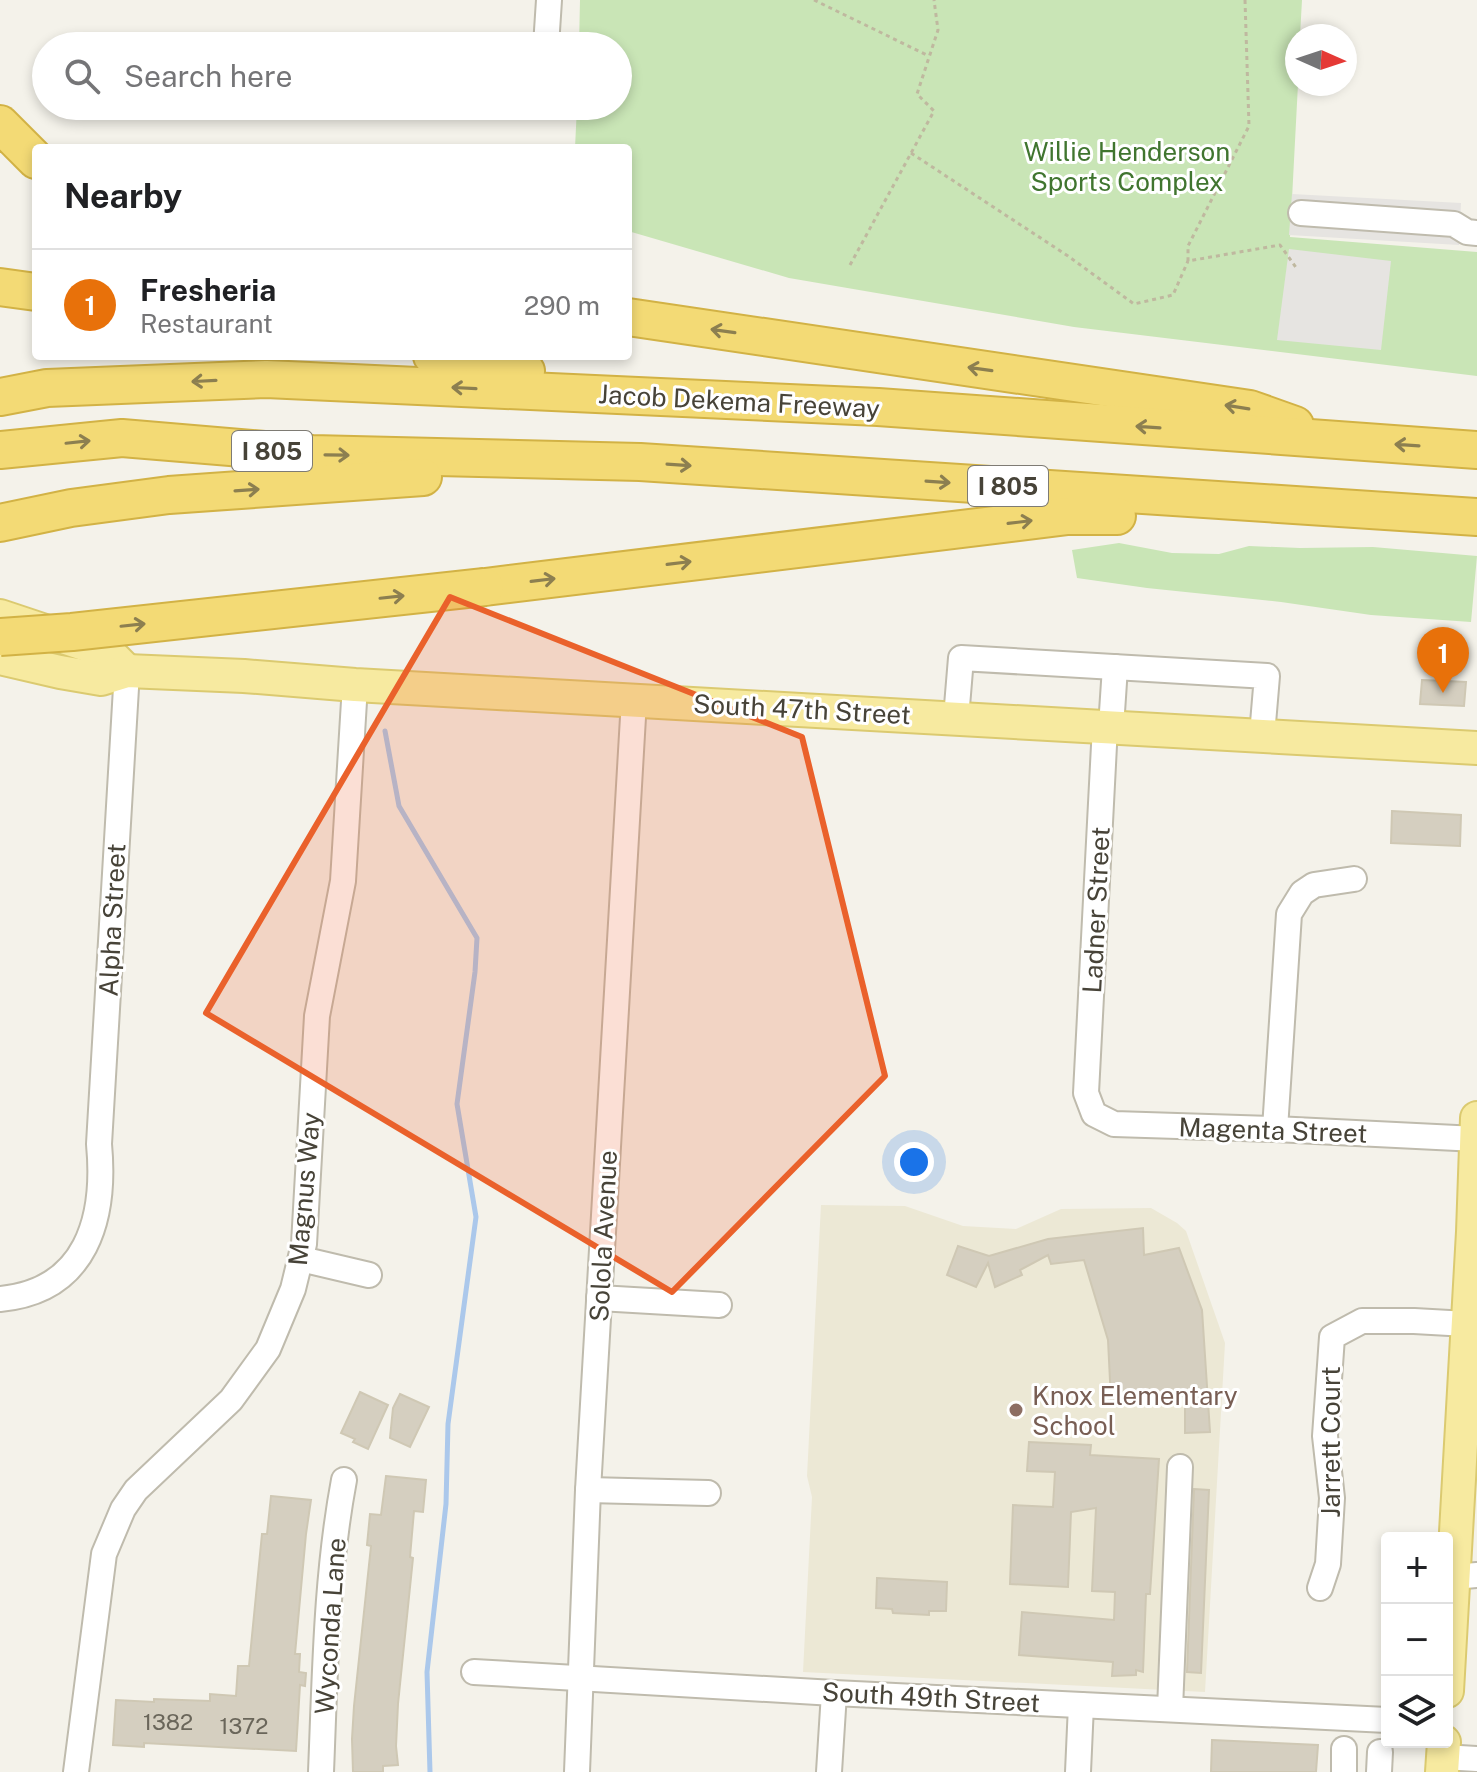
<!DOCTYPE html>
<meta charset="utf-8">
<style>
body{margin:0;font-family:"Public Sans",sans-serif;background:#f2f2f2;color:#202124}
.controls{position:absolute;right:24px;bottom:24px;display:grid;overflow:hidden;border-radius:8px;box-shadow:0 4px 12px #0003}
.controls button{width:72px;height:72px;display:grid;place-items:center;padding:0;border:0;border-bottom:2px solid #e0e0e0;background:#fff;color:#202124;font:40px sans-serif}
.compass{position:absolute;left:1285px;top:24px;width:72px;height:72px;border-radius:50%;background:#fff;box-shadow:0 4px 12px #0003;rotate:93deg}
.you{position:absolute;left:914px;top:1162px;width:28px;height:28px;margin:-20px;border:6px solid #fff;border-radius:50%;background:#1a73e8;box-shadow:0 0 0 12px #1a73e833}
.badge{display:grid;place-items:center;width:52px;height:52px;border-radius:50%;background:#0f766e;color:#fff;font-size:26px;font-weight:700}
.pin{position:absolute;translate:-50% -66px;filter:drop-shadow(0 2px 4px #0008)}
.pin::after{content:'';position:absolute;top:42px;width:28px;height:24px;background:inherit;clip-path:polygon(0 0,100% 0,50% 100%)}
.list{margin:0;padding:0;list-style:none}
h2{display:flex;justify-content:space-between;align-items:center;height:104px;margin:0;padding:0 32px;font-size:34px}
h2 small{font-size:26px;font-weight:400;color:#757577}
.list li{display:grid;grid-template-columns:52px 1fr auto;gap:24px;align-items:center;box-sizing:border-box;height:112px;padding:0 32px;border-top:2px solid #e0e0e0}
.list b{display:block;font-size:30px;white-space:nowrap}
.list p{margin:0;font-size:26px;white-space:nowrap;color:#757577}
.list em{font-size:26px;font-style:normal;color:#757577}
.icon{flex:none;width:44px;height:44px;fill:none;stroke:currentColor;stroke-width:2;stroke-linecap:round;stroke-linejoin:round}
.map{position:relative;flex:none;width:1477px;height:1772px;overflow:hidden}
.search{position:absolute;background:#fff;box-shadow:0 4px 12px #0003;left:32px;top:32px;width:600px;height:88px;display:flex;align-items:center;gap:20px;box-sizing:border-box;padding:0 28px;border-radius:44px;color:#757577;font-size:30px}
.panel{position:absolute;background:#fff;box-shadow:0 4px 12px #0003;left:32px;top:144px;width:600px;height:216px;border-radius:8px}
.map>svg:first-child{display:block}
.education{fill:#ece8d5}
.green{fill:#c9e5b6}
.parking{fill:#e6e4e1}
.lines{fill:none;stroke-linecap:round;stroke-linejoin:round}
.stream{stroke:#abc8eb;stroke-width:5}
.building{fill:#d5cfc0;stroke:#cfc8b4;stroke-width:2}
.minor-casing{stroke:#bfbbad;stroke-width:28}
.major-casing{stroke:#dbca70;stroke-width:36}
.highway-casing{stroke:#d2b245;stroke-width:40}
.path{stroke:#bfb89f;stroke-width:3;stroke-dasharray:4 4;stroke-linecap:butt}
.minor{stroke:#fff;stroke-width:24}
.major{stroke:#f7eaa0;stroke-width:32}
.highway{stroke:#f3da75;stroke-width:36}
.highway-bridge-casing{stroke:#d2b245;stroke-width:40;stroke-linecap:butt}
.highway-bridge{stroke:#f3da75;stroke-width:36}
.oneway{stroke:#8c7f50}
.marked{fill:#ea612b;fill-opacity:0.2;stroke:#ea612b;stroke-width:6;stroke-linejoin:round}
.education-dot{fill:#8d6e63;stroke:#fff;stroke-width:3}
.labels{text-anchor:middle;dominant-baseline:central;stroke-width:6;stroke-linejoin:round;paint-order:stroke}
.number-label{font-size:22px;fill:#6a665a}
.shield{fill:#fff;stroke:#7e7b74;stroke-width:2}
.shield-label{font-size:24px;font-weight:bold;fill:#474338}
.park-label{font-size:26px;fill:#40752f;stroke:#fff}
.street-label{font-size:26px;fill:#474338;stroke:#fff}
.education-label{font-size:26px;fill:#785e54;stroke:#fff;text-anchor:start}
</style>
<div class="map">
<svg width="1477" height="1772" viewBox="0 0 1477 1772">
<rect width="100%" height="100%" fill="#f4f2ea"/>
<!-- education -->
<polygon class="education" points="821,1205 905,1206 963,1226 1016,1229 1061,1209 1151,1208 1177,1223 1186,1231 1225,1343 1205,1692 803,1672 812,1497 807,1476"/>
<!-- green -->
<g class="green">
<polygon points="580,0 1302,0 1300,36 1297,36 1298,84 1290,237 1477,252 1477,376 1074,327 789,278 628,231 628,148 575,148 577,106 618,106 618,46 579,46"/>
<polygon points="1119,543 1172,553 1219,554 1249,546 1300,548 1373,547 1477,556 1471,622 1371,615 1281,602 1147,588 1077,578 1072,550"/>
</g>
<!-- parking -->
<g class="parking">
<polygon points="1292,194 1461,203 1459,245 1289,235"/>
<polygon points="1289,249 1391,261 1381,350 1277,340"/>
</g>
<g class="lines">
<!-- stream -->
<polyline class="stream" points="385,731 399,806 477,938 475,972 457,1104 476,1217 448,1424 446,1504 427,1672 430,1772"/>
</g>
<!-- building -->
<g class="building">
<polygon points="1422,680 1466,682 1464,706 1420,704"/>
<polygon points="1392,811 1461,815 1460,846 1391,843"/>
<polygon points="1143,1228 1144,1255 1179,1248 1202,1310 1210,1432 1185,1433 1185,1396 1111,1401 1108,1340 1084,1260 1051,1264 1048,1255 1020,1270 1022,1275 995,1287 988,1263 976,1287 947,1275 958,1246 989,1256 1048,1239"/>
<polygon points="360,1392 388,1405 368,1449 353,1442 355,1439 341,1433"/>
<polygon points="400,1394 429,1407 410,1447 390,1438 393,1408"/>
<polygon points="1029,1442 1091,1445 1090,1455 1159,1459 1150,1594 1146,1594 1143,1672 1136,1670 1136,1675 1112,1676 1113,1662 1019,1655 1022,1612 1114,1620 1115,1592 1092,1591 1096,1508 1071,1512 1068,1587 1010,1584 1013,1505 1053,1507 1055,1472 1027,1471"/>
<polygon points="386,1476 426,1480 423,1512 414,1511 410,1557 413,1558 398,1704 396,1746 398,1765 383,1766 383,1772 353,1772 352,1739 354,1706 371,1546 367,1545 370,1514 381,1515"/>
<polygon points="1194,1489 1209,1490 1201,1673 1187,1672"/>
<polygon points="271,1496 311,1500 306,1534 295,1654 300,1654 299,1672 306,1673 305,1686 300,1685 296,1751 144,1743 144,1747 113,1745 116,1700 154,1702 154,1699 210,1701 210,1694 236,1696 238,1666 249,1666 262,1534 267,1534"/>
<polygon points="877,1578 947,1582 946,1611 929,1611 929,1615 893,1613 892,1609 876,1608"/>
<polygon points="1212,1740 1318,1745 1316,1772 1211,1772"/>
</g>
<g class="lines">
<defs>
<g id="minor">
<polyline points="546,46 549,0"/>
<polyline points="1301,213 1454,224 1467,232 1477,233"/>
<polyline points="956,718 961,658 1267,676 1262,735"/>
<polyline points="1105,726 1086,1093 1094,1114 1114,1124 1275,1129 1477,1139"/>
<polyline points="1111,727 1115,667"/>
<polyline points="1275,1129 1289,914 1302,893 1314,885 1354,879"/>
<polyline points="301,1259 369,1275"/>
<polyline points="599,1298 719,1305"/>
<path d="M0,1299c87,-8 106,-81 99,-155l28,-473"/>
<polyline points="588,1490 708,1493"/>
<polyline points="1454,1577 1477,1575"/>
<polyline points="1320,1588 1328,1564 1332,1498 1325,1436 1332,1337 1362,1321 1414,1321 1467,1324"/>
<polyline points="474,1672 834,1693 1387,1720"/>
<polyline points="1170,1709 1180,1467"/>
<polyline points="1443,1757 1477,1759"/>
<polyline points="76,1772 104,1554 123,1509 136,1490 231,1400 268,1349 293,1289 304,1244 317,1016 343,881 355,685"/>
<path d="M321,1772c4,-97 5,-196 23,-292"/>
<polyline points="577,1772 588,1490 634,700"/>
<polyline points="829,1772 834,1693"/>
<polyline points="1078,1772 1081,1705"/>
<polyline points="1344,1772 1344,1749"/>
<polyline points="1379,1772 1380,1752"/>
</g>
<g id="major">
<polyline points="0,616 108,652 127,671"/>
<polyline points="0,658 60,672 101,679 127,671 244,676 355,685 1477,748"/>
<polyline points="1447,1691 1473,1232 1477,1118"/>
<polyline points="1442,1772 1444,1742"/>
</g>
<g id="highway">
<polyline points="0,124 36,160"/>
<polyline points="0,287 36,292"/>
<polyline points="628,317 1250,409 1295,425"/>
<polyline points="432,356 526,371"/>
<polyline points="0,397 47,388 266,379 878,407 1477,450"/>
<polyline points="0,450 122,438 312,454 640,462 1477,517"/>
<polyline points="0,523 71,508 169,495 423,477"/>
<polyline points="485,587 1068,516 1117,516"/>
</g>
</defs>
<!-- minor casing -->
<use href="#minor" class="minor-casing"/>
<!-- major casing -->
<use href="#major" class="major-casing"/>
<!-- highway casing -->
<use href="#highway" class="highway-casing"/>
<!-- path -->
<g class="path">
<polyline points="814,0 929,56"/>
<polyline points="1245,0 1249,126 1188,246 1188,261 1280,245 1297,269"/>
<polyline points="911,153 1068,256 1134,304 1173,295 1188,261"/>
<polyline points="850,265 934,111 917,94 938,30 934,0"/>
</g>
<!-- minor -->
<use href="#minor" class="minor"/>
<!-- major -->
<use href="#major" class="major"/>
<!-- highway -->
<use href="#highway" class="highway"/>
<defs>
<polyline id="highway-bridge" points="0,637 72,632 485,587"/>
</defs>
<!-- highway-bridge casing -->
<use href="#highway-bridge" class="highway-bridge-casing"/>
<!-- highway-bridge -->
<use href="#highway-bridge" class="highway-bridge"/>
</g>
<!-- one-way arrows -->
<defs><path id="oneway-shaft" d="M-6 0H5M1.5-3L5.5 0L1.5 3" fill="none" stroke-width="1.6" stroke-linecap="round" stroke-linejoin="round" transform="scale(2)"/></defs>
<g class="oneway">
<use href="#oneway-shaft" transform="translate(723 331) rotate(-172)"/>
<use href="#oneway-shaft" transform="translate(980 369) rotate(-172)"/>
<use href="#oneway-shaft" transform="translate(204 381) rotate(177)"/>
<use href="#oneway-shaft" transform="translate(464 388) rotate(-177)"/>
<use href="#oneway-shaft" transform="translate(1237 407) rotate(-171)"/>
<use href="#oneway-shaft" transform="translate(1148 427) rotate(-176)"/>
<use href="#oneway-shaft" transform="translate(78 442) rotate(-6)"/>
<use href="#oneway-shaft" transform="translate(1407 445) rotate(-176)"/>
<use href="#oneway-shaft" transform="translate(337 455) rotate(1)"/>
<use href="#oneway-shaft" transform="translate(679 465) rotate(4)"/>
<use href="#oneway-shaft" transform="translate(938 482) rotate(4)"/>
<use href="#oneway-shaft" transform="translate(247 490) rotate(-4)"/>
<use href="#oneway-shaft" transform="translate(1020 522) rotate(-7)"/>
<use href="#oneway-shaft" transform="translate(679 563) rotate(-7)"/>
<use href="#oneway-shaft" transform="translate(543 580) rotate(-7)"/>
<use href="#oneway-shaft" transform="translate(392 597) rotate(-6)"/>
<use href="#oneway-shaft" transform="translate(133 625) rotate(-6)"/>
</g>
<!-- marked area -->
<path class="marked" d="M450,597l352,140 83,339 -213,216 -466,-279z"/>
<!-- markers -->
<circle class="education-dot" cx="1016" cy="1410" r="8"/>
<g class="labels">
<!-- number labels -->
<g class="number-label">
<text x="168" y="1722">1382</text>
<text x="244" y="1726">1372</text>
</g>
<!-- shield labels -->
<g class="shield">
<rect x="232" y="431" width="80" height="40" rx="6"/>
<rect x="968" y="466" width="80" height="40" rx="6"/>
</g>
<g class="shield-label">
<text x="272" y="451">I 805</text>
<text x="1008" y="486">I 805</text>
</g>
<!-- park labels -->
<g class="park-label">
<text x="1127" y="151">Willie Henderson<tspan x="1127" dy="30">Sports Complex</tspan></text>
</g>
<!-- street labels -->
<g class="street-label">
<text transform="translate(739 401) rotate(3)">Jacob Dekema Freeway</text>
<text transform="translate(802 709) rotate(3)">South 47th Street</text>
<text transform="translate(1096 910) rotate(-87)">Ladner Street</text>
<text transform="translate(112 920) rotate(-87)">Alpha Street</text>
<text transform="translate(1273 1130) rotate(2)">Magenta Street</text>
<text transform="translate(304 1189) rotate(-85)">Magnus Way</text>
<text transform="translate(603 1236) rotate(-87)">Solola Avenue</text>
<text transform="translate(1330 1442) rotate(-90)">Jarrett Court</text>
<text transform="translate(330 1626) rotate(-86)">Wyconda Lane</text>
<text transform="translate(931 1697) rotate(3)">South 49th Street</text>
</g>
<!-- education labels -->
<g class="education-label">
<text x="1032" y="1395">Knox Elementary<tspan x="1032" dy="30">School</tspan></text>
</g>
</g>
</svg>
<div class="controls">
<button>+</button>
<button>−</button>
<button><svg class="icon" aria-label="layers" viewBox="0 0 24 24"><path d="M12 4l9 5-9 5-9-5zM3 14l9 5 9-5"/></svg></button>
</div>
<svg class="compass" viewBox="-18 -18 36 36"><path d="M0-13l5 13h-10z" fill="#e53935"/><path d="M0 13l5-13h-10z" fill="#757577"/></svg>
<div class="you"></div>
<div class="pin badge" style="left:1443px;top:693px;background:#e8710a">1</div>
<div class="search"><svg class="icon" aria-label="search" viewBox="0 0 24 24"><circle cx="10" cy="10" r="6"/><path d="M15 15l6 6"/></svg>Search here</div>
<section class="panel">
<h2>Nearby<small></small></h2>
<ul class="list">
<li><span class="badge" style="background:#e8710a">1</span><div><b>Fresheria</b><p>Restaurant</p></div><em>290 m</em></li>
</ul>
</section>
</div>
